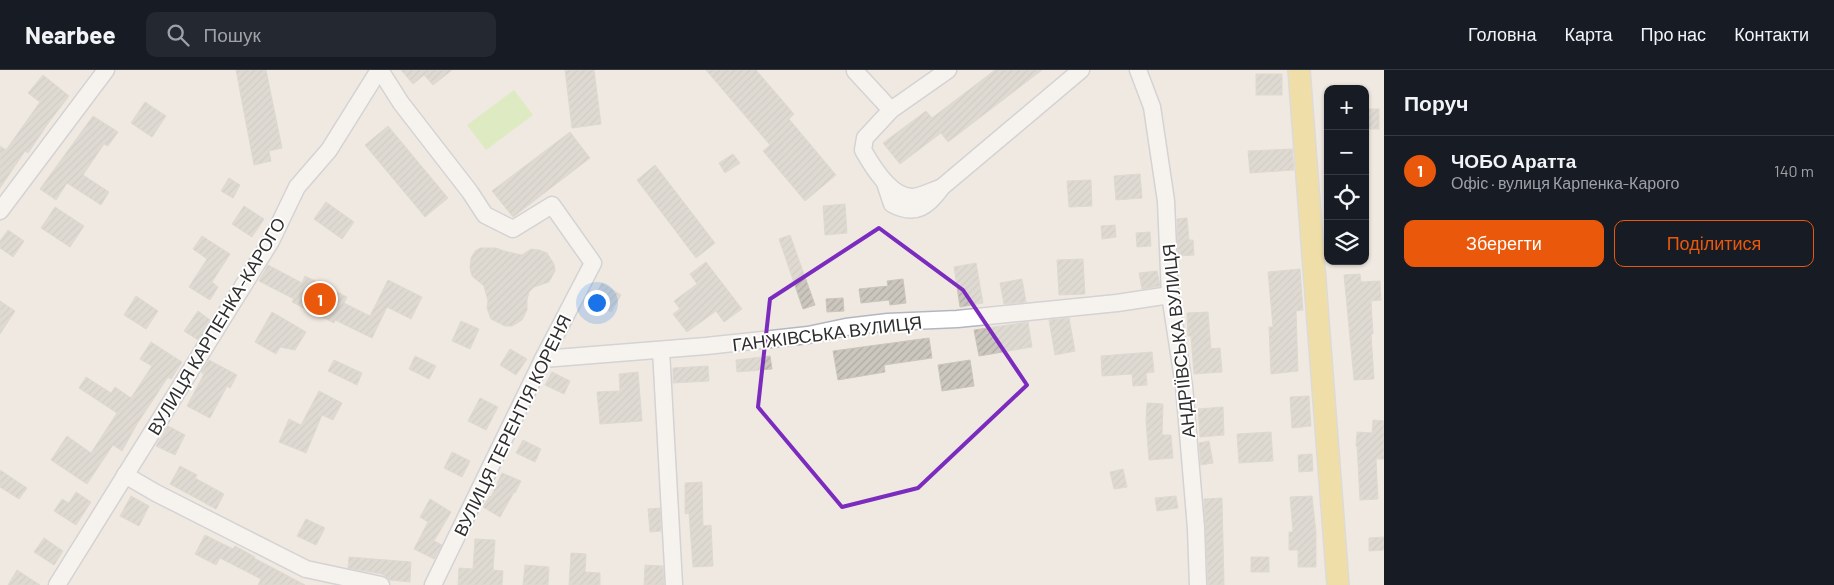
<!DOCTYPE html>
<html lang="uk">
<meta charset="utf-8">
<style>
body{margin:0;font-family:Barlow,sans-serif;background:#242831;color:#f1f3f6}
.controls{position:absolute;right:15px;top:15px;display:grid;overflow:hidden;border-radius:10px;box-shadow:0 1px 4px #0004}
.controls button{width:45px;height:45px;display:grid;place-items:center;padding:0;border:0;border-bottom:1px solid #363941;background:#171b24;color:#f1f3f6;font:25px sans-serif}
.you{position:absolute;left:596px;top:232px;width:18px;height:18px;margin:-12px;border:4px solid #fff;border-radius:50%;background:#1a73e8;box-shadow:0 0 0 8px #1a73e833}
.badge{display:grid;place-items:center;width:32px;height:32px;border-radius:50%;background:#ea580c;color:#fff;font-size:16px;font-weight:700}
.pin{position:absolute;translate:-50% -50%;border:2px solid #fff;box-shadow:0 1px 5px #0006}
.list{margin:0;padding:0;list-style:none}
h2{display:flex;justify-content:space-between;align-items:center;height:65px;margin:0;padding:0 20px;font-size:21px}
h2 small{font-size:16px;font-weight:400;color:#9ea1a6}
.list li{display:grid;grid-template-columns:32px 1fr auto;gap:15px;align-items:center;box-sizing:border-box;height:70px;padding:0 20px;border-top:1px solid #363941}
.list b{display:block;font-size:19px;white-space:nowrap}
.list p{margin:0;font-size:16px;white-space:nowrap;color:#9ea1a6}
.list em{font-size:16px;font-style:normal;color:#9ea1a6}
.actions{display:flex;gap:10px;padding:15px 20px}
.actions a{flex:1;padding:11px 0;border:1px solid #ea580c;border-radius:10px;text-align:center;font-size:18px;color:#ea580c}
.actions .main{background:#ea580c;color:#fff}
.icon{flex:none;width:28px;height:28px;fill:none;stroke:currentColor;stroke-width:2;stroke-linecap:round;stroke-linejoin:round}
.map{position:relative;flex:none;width:1384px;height:515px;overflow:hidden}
header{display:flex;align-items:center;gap:30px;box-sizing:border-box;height:70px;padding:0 25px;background:#171b24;border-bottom:1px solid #363941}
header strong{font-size:24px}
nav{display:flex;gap:28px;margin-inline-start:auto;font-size:18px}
.search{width:350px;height:45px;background:#242831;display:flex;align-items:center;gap:12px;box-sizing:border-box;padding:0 18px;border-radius:10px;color:#9ea1a6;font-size:19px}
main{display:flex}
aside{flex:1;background:#171b24}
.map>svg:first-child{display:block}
.pitch{fill:#c9ec9a}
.building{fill:url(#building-hatch);stroke:#cbc5ba}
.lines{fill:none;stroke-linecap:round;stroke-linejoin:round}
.minor-casing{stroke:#b4b7c1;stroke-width:19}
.major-casing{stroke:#c9c9c9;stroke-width:24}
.minor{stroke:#fff;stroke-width:16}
.major{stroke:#f2d163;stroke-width:21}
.marked{fill:none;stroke:#7b2cbf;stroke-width:4;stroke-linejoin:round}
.labels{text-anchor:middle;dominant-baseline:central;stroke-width:4;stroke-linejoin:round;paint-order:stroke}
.street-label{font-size:18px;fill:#2e2e2e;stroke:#fff}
</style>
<header>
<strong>Nearbee</strong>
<div class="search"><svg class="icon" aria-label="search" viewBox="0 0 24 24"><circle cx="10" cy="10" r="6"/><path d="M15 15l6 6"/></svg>Пошук</div>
<nav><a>Головна</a><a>Карта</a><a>Про нас</a><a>Контакти</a></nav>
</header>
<main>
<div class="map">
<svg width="1384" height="515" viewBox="0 0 1384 515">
<defs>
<pattern id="building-hatch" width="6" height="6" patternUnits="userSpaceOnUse" patternTransform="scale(1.25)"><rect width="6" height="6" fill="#cbc7bf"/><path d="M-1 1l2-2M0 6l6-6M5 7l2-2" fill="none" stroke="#afaba4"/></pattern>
</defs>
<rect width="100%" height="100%" fill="#efe9e1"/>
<!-- pitch -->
<polygon class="pitch" points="514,20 533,45 486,80 467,55"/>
<!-- building -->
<g class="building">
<polygon points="236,0 266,0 282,78 269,81 271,91 254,95"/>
<polygon points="401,0 452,0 433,15 424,5 413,14"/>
<polygon points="565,0 594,0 601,54 572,58"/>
<polygon points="706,0 756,0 794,44 789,49 836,105 805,131 763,81 770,75"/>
<polygon points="995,0 1042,0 948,72 941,63 900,94 883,73 926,41 932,48"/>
<rect x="1256" y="4" width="26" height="21"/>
<polygon points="43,5 69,26 49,52 28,83 25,81 0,118 0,76 6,80 40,32 28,23"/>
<polygon points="145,32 166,46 152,67 131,53"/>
<rect x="1366" y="39" width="13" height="20"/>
<polygon points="93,46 118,62 108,76 104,74 83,105 109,122 101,135 67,113 56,130 40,119"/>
<polygon points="388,56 448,128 425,147 365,75"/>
<polygon points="570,62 590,88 513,147 492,121"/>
<polygon points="1292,79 1294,100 1250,103 1248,81"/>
<polygon points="733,84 740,93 725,103 719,93"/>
<polygon points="655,95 715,173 696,188 637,110"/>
<polygon points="1140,104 1142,128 1116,130 1114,106"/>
<polygon points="229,108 240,115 233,128 221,121"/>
<polygon points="1091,110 1092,136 1069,137 1067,111"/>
<polygon points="326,132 354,152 342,169 314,149"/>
<polygon points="845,134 847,163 825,165 823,136"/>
<polygon points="244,136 264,149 252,167 232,154"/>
<polygon points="55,137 84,156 70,177 41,158"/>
<polygon points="1187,148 1189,170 1193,170 1194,185 1178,186 1177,149"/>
<polygon points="1115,155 1116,167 1102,169 1101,156"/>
<polygon points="8,160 24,171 13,187 0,178 0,171"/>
<polygon points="1150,162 1151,176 1137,177 1136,163"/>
<polygon points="790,165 815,235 803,239 779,169"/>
<polygon points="202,166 230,184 212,212 218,217 210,230 189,217 207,189 193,179"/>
<polygon points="480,178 496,178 504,181 522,185 531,179 539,180 547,183 554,194 555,201 549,212 534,217 529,222 527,230 527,240 522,250 512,256 505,256 491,249 487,238 488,231 484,216 472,206 470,198 471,188 475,181"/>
<polygon points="1083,189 1085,224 1059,225 1057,190"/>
<polygon points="706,192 742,239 724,252 716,241 687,262 673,244 680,239 674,231 697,214 690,204"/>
<polygon points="976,193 983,233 960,237 954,197"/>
<polygon points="268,195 302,213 305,206 347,227 344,233 370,246 388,210 422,227 411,249 387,237 372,268 335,250 334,253 292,232 294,229 259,211"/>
<polygon points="1300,199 1303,240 1296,241 1298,301 1271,304 1269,257 1273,257 1268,202"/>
<polygon points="1157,201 1160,216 1142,219 1139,203"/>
<polygon points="1360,204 1361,212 1380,211 1381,230 1371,231 1373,264 1371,264 1374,309 1354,310 1344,205"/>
<polygon points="903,209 906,233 890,235 889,230 861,233 859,219 888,216 887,211"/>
<polygon points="1022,209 1026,232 1004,234 1000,213"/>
<polygon points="602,213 621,225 611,242 592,230"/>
<polygon points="136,226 158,241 146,259 124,245"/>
<polygon points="843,228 844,241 827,242 826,229"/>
<polygon points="0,231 15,241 0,264"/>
<polygon points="198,241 210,250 198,270 184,261"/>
<polygon points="272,242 306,262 295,280 280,277 276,284 255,272"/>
<polygon points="1208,242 1211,279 1220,278 1222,302 1194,304 1191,266 1188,266 1187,243"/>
<polygon points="1069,248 1075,281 1055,285 1049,250"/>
<polygon points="461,251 479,259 470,279 452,271"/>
<polygon points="1028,252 1032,277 979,286 974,260"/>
<polygon points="929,268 932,288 884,295 885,302 838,310 833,281"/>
<polygon points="151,272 182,292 171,309 168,307 137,354 122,381 113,375 87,414 51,390 67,366 91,383 117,343 79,318 86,307 111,323 115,317 131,328 152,296 140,289"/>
<polygon points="510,279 527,289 516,305 500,295"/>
<polygon points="1152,282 1154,302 1146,303 1147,315 1133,316 1132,304 1102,306 1101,286"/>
<polygon points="415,286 436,296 429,309 409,299"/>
<polygon points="770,286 772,299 737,302 736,290"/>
<polygon points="209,290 237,305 230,318 227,316 210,348 187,336 204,304 201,302"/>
<polygon points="334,290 362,303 357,315 328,301"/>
<polygon points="970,290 974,316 942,321 938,295"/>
<polygon points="708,296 709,311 673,313 673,298"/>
<polygon points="552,302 570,311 564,324 545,315"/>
<polygon points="638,302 642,351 600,354 597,322 620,321 619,304"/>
<polygon points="319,321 342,333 333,350 322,345 306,383 279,372 289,349 301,355"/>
<polygon points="1309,326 1311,356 1292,358 1290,327"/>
<polygon points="480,328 498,337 486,360 468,351"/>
<polygon points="1147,333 1163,334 1162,365 1171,365 1173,388 1149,390 1146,351"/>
<polygon points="1223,337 1224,365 1200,367 1198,339"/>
<polygon points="1373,350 1384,351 1384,389 1376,389 1378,429 1360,430 1357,376 1356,376 1357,362 1372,363"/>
<polygon points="168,356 185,365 175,385 156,376"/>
<polygon points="1271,362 1273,391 1239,393 1237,364"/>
<polygon points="523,370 541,379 535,392 516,383"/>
<polygon points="1209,371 1213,393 1201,395 1199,373"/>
<polygon points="452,382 470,391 462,407 444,398"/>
<polygon points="1312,384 1313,401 1299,402 1298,385"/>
<polygon points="180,396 197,405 195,408 224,424 216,439 170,414"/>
<polygon points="1123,399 1127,417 1114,419 1110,402"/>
<polygon points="0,400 27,418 19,429 0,417"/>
<polygon points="502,403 521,411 515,423 514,422 500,447 483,437 490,426 491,427"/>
<polygon points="702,412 703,456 711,455 713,496 693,497 689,443 685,444 685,413"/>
<polygon points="76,422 91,432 76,455 54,441 62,429 69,433"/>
<polygon points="131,426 149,436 139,456 120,446"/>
<polygon points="1176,426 1178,438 1157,441 1155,428"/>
<polygon points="1312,426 1316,463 1316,497 1298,497 1298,480 1289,480 1289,462 1293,462 1290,427"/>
<polygon points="1222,428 1224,515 1208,515 1204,429"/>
<polygon points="430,429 451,442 434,471 442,475 434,489 414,479 428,452 420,447"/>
<polygon points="660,438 661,461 650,462 648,439"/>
<polygon points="306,449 325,458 316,475 297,466"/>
<polygon points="205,465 233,479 235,476 255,487 254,488 305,515 258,515 261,509 220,488 216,495 195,484"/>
<polygon points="1384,467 1384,480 1369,481 1369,468"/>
<polygon points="44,468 63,481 54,495 34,482"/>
<polygon points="475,469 495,470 493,500 503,501 502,515 458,515 459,498 473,499"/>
<polygon points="571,483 586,484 585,502 600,503 600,515 569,515"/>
<polygon points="349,487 411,492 410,512 390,510 382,504 348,498"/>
<rect x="1251" y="487" width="18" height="15"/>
<polygon points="525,495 549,497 548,515 523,515"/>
<polygon points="645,495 663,496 664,515 644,515"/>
<polygon points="17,500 40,515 8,515"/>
</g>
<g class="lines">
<defs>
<g id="minor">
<polyline points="380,0 401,33 470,122 485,145 513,159 552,135 593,193 543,289 433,515"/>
<polyline points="857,0 855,1 891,40"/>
<polyline points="1138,0 1152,37 1166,131 1170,225 1184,316 1196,458 1198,515"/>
<path d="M885,113l7,21c24,13 36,2 50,-17l139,-117"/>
<path d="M940,118c-9,3 -18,8 -27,9 -22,1 -41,-31 -50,-47l2,-12 26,-28 57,-40"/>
<polyline points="0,141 106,0"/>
<polyline points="661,280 674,515"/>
<polyline points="543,289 706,276 808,265 846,257 888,252 957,249 1117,233 1170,225"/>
<polyline points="125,405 156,423 306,499 381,515"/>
<polyline points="57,515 271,171 297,117 329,80 379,0"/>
</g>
<polyline id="major" points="1299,0 1338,515"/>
</defs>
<!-- minor casing -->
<use href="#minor" class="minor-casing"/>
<!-- major casing -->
<use href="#major" class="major-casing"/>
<!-- minor -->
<use href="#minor" class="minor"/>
<!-- major -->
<use href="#major" class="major"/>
</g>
<!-- marked area -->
<path d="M0 0H1384V515H0ZM879,158l84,62 64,95 -109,103 -76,19 -84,-100 12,-108z" fill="#efe9e1" fill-opacity=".55" fill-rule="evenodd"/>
<path class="marked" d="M879,158l84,62 64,95 -109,103 -76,19 -84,-100 12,-108z"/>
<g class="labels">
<!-- street labels -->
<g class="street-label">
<text transform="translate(216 256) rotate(-59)">ВУЛИЦЯ КАРПЕНКА-КАРОГО</text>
<text transform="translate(827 263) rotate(-7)">ГАНЖІВСЬКА ВУЛИЦЯ</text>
<text transform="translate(1178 271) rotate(-96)">АНДРІЇВСЬКА ВУЛИЦЯ</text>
<text transform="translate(512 355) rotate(-64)">ВУЛИЦЯ ТЕРЕНТІЯ КОРЕНЯ</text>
</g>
</g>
</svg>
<div class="controls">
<button>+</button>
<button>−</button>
<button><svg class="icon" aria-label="locate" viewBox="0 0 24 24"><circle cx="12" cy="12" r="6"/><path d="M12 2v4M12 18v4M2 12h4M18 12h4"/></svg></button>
<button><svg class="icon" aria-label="layers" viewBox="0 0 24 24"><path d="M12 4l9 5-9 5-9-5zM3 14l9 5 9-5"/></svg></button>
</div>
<div class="you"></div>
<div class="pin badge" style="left:320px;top:229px">1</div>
</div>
<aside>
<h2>Поруч<small></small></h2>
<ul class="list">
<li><span class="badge">1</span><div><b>ЧОБО Аратта</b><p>Офіс · вулиця Карпенка-Карого</p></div><em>140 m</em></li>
</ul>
<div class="actions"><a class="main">Зберегти</a><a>Поділитися</a></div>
</aside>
</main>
